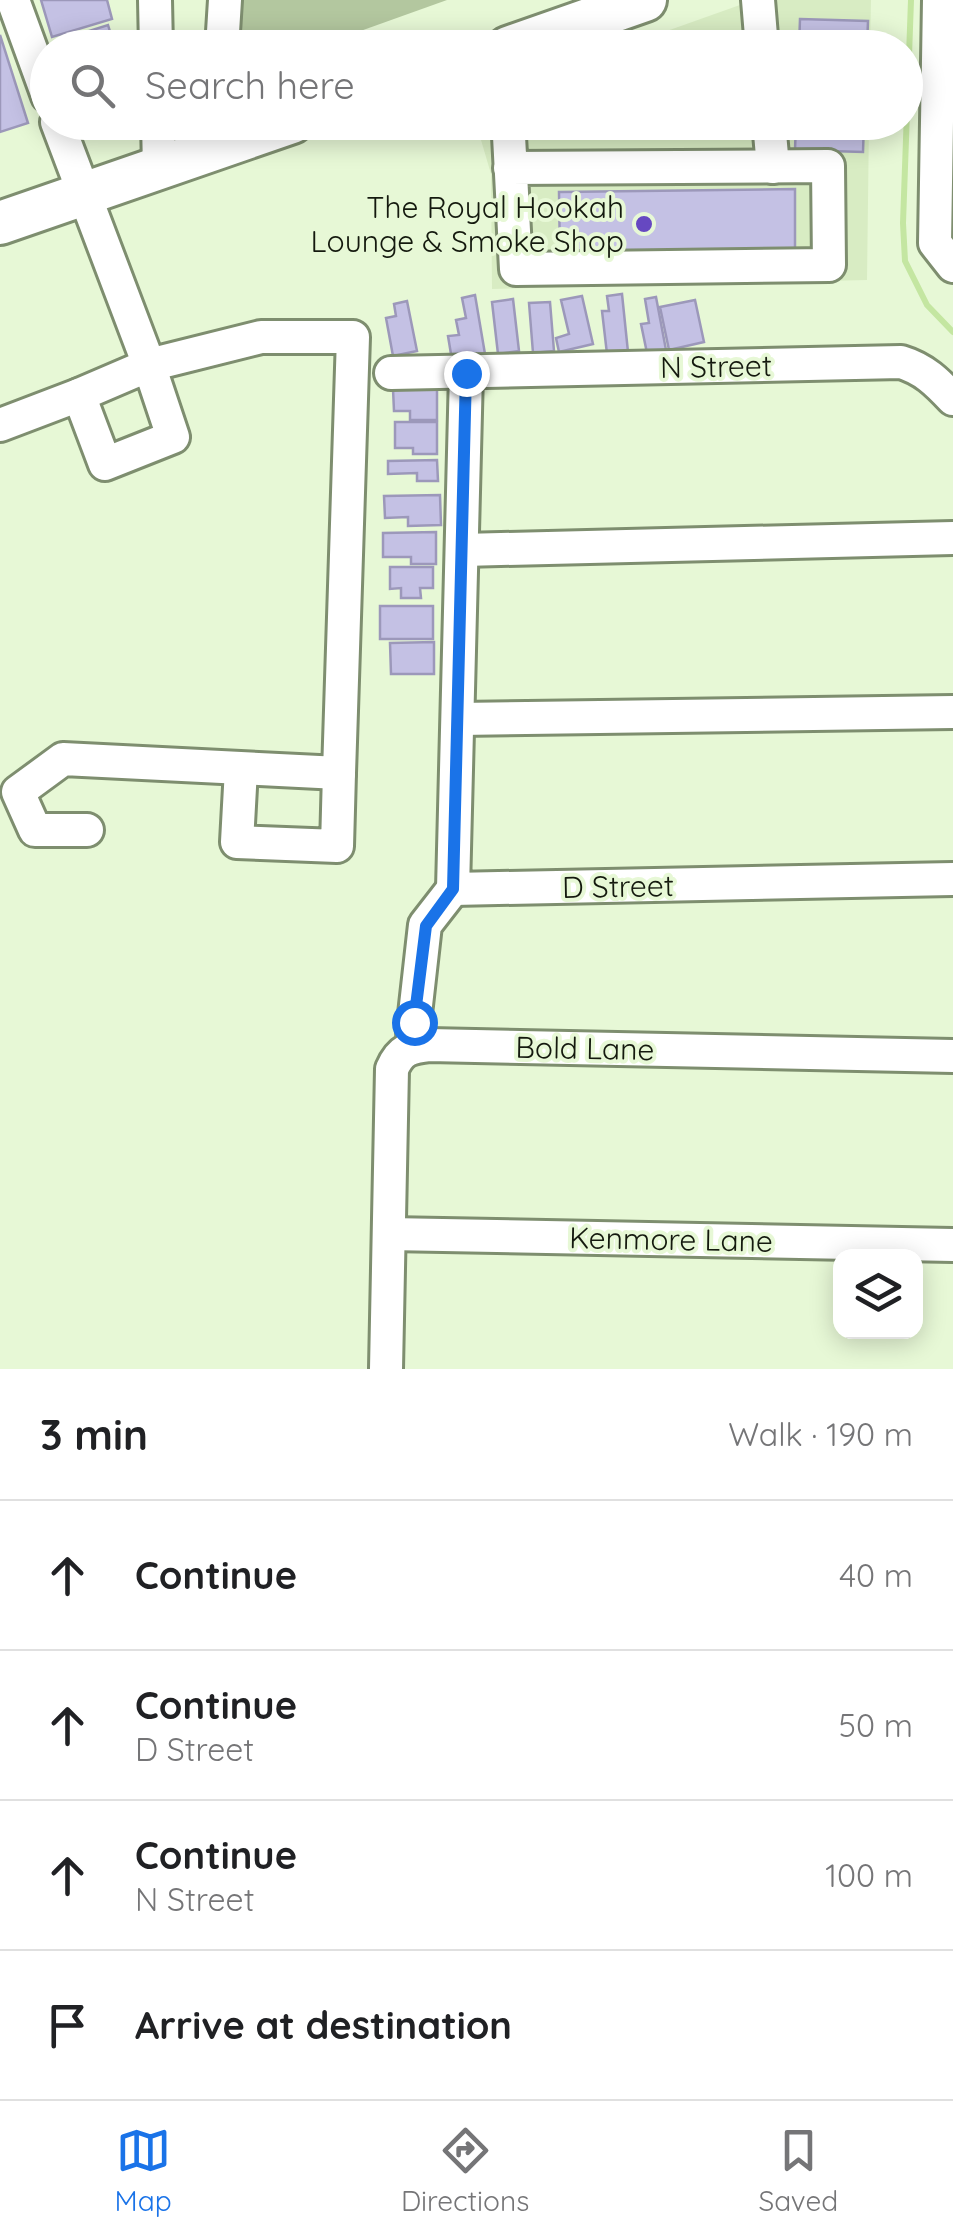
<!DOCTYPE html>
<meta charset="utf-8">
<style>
body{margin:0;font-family:Quicksand,sans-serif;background:#f6f6f6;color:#202124}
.controls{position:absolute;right:30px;bottom:30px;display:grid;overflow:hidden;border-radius:20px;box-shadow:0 5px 25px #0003}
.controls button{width:90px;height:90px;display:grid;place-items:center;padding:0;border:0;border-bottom:2px solid #e0e0e0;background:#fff;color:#202124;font:50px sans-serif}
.stop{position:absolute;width:30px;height:30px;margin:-22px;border:8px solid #1a73e8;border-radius:50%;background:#fff}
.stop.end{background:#1a73e8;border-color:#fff;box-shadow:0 2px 10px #0008}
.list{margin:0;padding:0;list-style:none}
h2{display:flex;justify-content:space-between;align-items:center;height:130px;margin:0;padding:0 40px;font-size:42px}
h2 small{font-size:32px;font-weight:400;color:#757577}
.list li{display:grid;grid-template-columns:65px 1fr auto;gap:30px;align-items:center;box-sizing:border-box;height:150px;padding:0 40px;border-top:2px solid #e0e0e0}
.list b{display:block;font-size:38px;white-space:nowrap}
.list p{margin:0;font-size:32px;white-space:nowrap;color:#757577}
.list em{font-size:32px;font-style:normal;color:#757577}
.icon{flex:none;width:55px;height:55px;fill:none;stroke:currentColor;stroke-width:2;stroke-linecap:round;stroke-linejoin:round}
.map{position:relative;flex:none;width:953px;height:1369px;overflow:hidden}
.search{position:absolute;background:#fff;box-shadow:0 5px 25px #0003;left:30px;right:30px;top:30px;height:110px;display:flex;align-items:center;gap:25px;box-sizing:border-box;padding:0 35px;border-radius:55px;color:#757577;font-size:38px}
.sheet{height:730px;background:#fff}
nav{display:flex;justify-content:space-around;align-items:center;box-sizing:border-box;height:140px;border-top:2px solid #e0e0e0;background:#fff;font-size:28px;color:#757577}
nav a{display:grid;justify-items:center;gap:5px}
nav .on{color:#1a73e8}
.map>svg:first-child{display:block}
.built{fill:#d8ecc3}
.green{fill:#b3c79f}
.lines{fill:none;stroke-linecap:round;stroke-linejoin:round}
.stream{stroke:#c4e6a1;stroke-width:6}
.building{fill:#c4c1e4;stroke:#9c98ba;stroke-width:2.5}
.minor-casing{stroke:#7e8e6f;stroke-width:38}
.major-casing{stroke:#7e8e6f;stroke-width:48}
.minor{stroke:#fff;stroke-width:32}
.major{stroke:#fff;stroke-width:42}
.route{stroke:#1a73e8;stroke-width:12}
.poi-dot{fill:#6648c1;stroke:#e7f8d6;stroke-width:4}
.labels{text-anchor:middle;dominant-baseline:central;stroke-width:8;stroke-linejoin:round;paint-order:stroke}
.poi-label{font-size:30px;fill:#14190e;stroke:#e7f8d6;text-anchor:end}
.street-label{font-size:30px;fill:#14190e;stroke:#e7f8d6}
</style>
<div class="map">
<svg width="953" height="1369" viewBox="0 0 953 1369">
<rect width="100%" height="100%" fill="#e7f8d6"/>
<!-- built -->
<g class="built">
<polygon points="754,0 871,0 870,47 619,48"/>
<polygon points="476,123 869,123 867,280 492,289 491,174"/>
</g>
<!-- green -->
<polygon class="green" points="208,0 447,0 313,48 209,47"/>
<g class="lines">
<!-- stream -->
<polyline class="stream" points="911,0 903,223 905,261 927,305 953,332"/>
</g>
<!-- building -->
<g class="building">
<polygon points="41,0 107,0 112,19 52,37"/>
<polygon points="800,19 868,21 867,48 799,48"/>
<polygon points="108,25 115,48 59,48 57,41"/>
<polygon points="0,35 28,123 0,132"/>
<polygon points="796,122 864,122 863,152 795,150"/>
<polygon points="795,189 795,254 560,258 559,192"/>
<polygon points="622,294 628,352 607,354 602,311 609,311 607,296"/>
<polygon points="475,295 485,354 452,360 448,336 459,335 456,320 466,318 462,298"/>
<polygon points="582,296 593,344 559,352 556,338 569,334 561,300"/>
<polygon points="656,297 666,350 647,353 641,324 649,323 645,299"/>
<polygon points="513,299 519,351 498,354 492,302"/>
<polygon points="695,300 704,342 669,350 660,307"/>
<polygon points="407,301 417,351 393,356 386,318 396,316 394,304"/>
<polygon points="550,302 554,351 533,353 529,303"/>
<polygon points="437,388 437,420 410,420 410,411 394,411 393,389"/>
<polygon points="395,422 437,422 437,454 413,454 413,448 395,448"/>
<polygon points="437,460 438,481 417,481 417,473 388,474 388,461"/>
<polygon points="440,495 441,525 408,526 408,517 385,518 384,496"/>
<polygon points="436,532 436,564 411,564 411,557 383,557 383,533"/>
<polygon points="390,567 433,567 433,588 420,588 421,598 401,598 401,588 390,589"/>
<rect x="380" y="606" width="53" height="33"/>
<polygon points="434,642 434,674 391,674 390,643"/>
</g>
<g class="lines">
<defs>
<g id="minor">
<polyline points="13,0 48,96"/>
<polyline points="155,0 156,48"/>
<polyline points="758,0 762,48"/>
<polyline points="939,0 935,243 953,266"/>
<polyline points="222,48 225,0"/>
<polyline points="57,122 149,365 261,337 353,337 339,773 63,759 18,792 35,830 87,830"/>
<polyline points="158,122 159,168"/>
<polyline points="505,122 509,136 516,269 829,265 828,166 510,168"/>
<polyline points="769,122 773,167"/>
<polygon points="149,365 173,437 105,464 79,395"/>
<path d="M391,373l510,-11c23,7 36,20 52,37"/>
<polyline points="466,373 453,889 953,879"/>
<polyline points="0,425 79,395"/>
<polyline points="463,550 953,538"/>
<polyline points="459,719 953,712"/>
<polyline points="241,769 237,842 337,846 339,773"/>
<polyline points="414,1046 413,1032 425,925 453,889"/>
<polyline points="389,1234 953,1245"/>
<path d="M386,1369l6,-300c8,-19 18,-22 37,-24l524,11"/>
</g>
<g id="major">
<polyline points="508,48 645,0"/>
<polyline points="0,223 292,122"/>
</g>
</defs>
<!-- minor casing -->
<use href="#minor" class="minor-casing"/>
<!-- major casing -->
<use href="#major" class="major-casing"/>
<!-- minor -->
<use href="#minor" class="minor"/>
<!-- major -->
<use href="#major" class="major"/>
</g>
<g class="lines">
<!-- route -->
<polyline class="route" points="414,1022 426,926 453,889 466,373"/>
</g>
<!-- markers -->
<circle class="poi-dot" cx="644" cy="224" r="10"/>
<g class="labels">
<!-- poi labels -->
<g class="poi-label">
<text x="624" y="207">The Royal Hookah<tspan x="624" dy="34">Lounge &amp; Smoke Shop</tspan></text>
</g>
<!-- street labels -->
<g class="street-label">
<text transform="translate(716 366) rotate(-1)">N Street</text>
<text transform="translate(618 886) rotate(-1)">D Street</text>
<text transform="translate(585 1048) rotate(1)">Bold Lane</text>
<text transform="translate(671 1239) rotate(1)">Kenmore Lane</text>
</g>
</g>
</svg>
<div class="controls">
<button><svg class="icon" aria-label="layers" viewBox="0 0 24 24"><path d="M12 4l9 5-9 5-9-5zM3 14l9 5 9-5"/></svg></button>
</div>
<div class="stop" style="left:414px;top:1022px"></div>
<div class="stop end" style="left:466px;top:373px"></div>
<div class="search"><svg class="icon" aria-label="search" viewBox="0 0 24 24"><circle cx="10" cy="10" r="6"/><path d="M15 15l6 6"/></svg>Search here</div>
</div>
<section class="sheet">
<h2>3 min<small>Walk · 190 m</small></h2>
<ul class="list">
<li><svg class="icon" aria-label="ahead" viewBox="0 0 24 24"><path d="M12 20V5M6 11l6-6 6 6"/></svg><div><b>Continue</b></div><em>40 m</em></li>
<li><svg class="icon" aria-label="ahead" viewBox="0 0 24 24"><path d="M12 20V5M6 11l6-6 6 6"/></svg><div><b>Continue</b><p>D Street</p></div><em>50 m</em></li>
<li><svg class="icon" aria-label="ahead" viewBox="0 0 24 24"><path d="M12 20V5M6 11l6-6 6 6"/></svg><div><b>Continue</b><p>N Street</p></div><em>100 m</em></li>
<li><svg class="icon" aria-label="arrive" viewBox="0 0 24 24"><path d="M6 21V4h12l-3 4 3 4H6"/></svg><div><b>Arrive at destination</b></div></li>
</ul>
</section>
<nav>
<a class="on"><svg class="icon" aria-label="map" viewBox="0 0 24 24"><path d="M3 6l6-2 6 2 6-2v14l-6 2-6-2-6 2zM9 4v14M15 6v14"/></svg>Map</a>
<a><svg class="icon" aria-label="directions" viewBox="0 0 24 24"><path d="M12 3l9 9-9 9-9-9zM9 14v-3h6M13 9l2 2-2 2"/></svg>Directions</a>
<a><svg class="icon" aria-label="saved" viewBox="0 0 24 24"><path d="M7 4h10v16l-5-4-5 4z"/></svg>Saved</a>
</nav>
